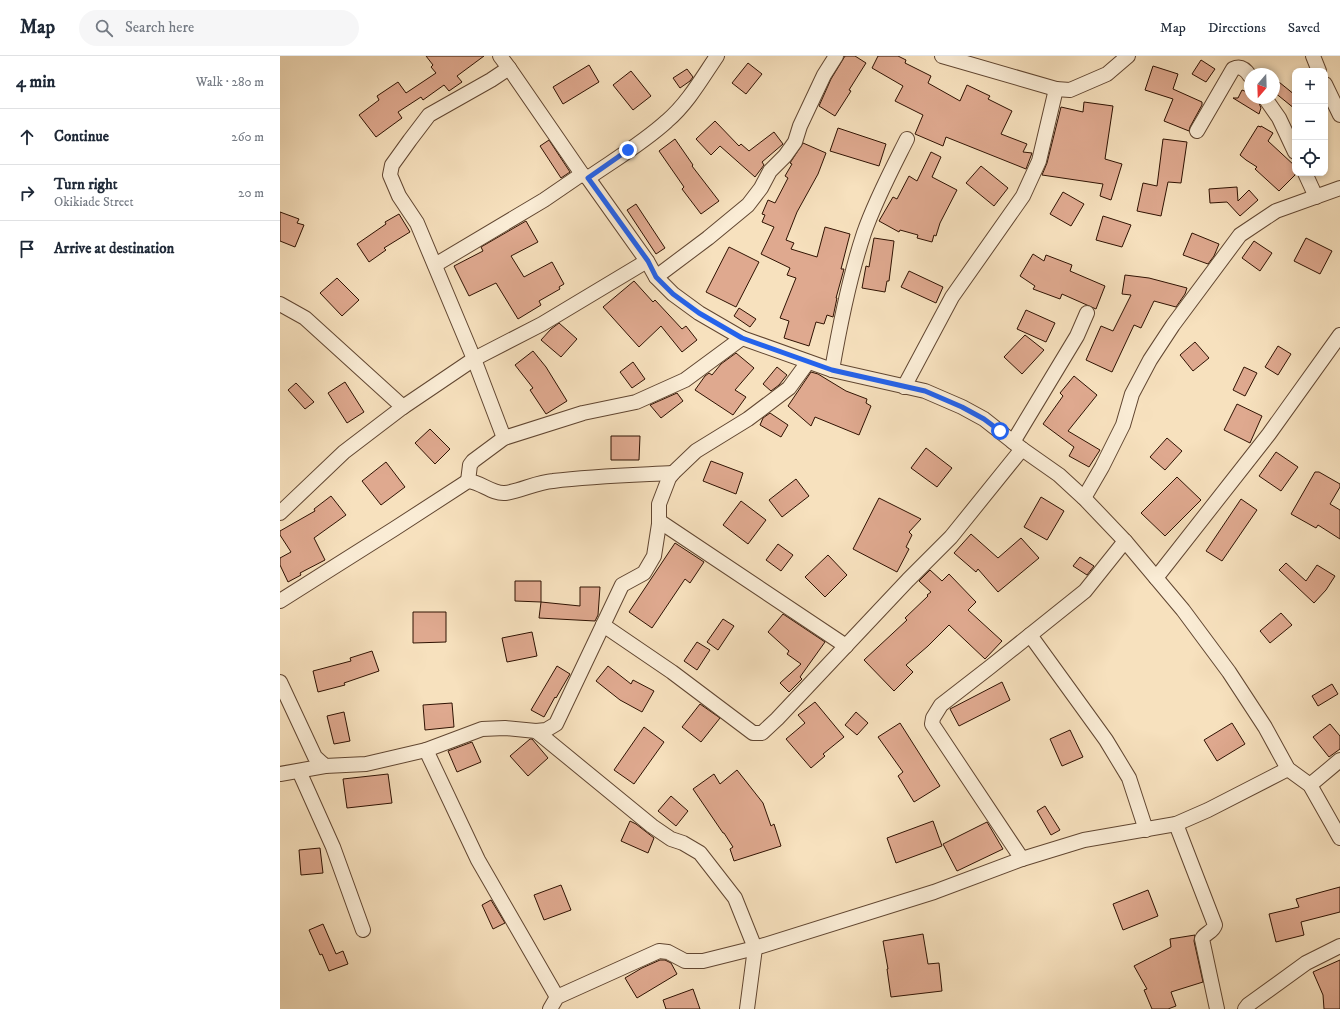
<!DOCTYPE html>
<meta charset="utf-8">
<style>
body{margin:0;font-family:"IM FELL DW Pica",serif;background:#f6f6f7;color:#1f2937}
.controls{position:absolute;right:12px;top:12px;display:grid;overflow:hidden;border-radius:8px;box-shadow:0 2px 6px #0003}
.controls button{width:36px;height:36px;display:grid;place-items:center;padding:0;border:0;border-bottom:1px solid #e0e1e3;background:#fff;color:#1f2937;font:20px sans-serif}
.compass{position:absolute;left:964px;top:12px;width:36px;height:36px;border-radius:50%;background:#fff;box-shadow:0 2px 6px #0003;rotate:199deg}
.stop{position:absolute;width:12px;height:12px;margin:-9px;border:3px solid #2563eb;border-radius:50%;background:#fff}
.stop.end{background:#2563eb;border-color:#fff;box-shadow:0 1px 4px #0008}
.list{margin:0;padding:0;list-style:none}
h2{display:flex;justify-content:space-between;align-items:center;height:52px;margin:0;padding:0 16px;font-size:17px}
h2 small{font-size:13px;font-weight:400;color:#747a83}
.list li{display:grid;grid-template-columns:26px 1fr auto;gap:12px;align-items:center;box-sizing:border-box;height:56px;padding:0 16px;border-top:1px solid #e0e1e3}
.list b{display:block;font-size:15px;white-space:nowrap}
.list p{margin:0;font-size:13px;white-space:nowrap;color:#747a83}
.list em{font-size:13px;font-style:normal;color:#747a83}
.icon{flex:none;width:22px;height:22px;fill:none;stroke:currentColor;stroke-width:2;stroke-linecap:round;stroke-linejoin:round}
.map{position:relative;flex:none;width:1060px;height:953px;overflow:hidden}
header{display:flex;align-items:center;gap:24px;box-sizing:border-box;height:56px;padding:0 20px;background:#fff;border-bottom:1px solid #e0e1e3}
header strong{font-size:19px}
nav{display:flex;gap:22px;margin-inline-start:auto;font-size:14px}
.search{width:280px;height:36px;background:#f6f6f7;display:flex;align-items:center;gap:10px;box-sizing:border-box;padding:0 14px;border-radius:22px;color:#747a83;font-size:15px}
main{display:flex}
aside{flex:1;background:#fff}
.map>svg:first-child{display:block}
.building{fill:#dfa98f;stroke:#2f1202}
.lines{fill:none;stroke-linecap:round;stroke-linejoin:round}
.minor-casing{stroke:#614631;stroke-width:16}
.minor{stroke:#faecd5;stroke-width:14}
.route{stroke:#2563eb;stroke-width:5}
</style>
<header>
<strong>Map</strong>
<div class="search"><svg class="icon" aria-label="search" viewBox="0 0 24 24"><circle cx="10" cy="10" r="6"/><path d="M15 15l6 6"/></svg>Search here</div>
<nav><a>Map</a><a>Directions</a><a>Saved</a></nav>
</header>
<main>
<aside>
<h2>4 min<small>Walk · 280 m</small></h2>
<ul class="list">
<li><svg class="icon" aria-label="ahead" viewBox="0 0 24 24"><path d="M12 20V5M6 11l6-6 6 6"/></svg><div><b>Continue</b></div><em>260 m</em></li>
<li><svg class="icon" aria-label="right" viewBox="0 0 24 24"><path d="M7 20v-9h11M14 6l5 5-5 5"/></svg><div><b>Turn right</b><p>Okikiade Street</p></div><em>20 m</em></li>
<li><svg class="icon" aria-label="arrive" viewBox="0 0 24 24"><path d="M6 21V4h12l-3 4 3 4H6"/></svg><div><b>Arrive at destination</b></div></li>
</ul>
</aside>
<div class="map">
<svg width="1060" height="953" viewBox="0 0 1060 953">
<rect width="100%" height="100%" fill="#f7e1be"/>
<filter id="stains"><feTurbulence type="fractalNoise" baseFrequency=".005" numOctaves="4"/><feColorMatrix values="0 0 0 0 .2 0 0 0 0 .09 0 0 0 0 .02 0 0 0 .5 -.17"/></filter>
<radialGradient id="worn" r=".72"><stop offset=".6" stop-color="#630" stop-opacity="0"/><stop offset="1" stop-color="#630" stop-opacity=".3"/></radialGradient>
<!-- building -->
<g class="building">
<polygon points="146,0 204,0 177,20 182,26 169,35 164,29 143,44 141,41 118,56 122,62 96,81 79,59 99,44 97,40 118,26 126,37 156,17 151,11 153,9"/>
<polygon points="565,0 575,0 586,7 569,34 571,35 555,60 539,50 551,23"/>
<polygon points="598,0 618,0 626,4 625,7 651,20 648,27 680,45 687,29 710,40 708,43 732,55 721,78 747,88 743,96 752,97 746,113 666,81 663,90 635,78 643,59 615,45 623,30 592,12"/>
<polygon points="921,4 935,13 926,26 912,18"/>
<polygon points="468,7 482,18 466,38 452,27"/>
<polygon points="309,9 319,26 283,48 273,31"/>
<polygon points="873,10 898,18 893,33 922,46 922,49 910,71 909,75 884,65 893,43 865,34"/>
<polygon points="407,13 413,21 410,25 400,32 393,22"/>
<polygon points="351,15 371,40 353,54 333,29"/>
<polygon points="994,22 1015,39 1015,53 994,36"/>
<polygon points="962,34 970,37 970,42 977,42 981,52 979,58 953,42 958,42"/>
<polygon points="804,46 833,50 825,103 842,108 831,144 820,140 823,128 762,119 767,107 781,51 803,56"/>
<polygon points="435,65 459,90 461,88 469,95 494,76 503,88 482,106 484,109 475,121 440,90 431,99 416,83"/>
<polygon points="978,70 981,71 981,70 993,77 988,85 1015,110 1015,119 999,135 975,113 977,111 966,104 960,99"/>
<polygon points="558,72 606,88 599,110 550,95"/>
<polygon points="395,83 413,109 412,110 439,145 421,158 402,133 404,131 379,95"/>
<polygon points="883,83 907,86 901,127 888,126 881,160 857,155 863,127 877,130"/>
<polygon points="269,84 290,116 281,122 260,90"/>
<polygon points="523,87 546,97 538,118 517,156 506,184 514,187 511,193 537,201 545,171 570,178 561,213 564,213 556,242 557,242 553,261 547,259 544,268 536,266 529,290 504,282 509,265 500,262 516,222 507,219 510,212 481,198 494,171 482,166 485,159 482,158 488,144 495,147 508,122 505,120 512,108 510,107"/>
<polygon points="651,96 661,101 652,121 677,134 660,167 656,180 654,179 652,186 637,182 638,179 620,174 619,176 599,165 613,141 617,143 629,120 637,125"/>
<polygon points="701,110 728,132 714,150 686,127"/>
<polygon points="957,131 958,145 969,134 978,144 960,160 947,146 930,147 929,133"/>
<polygon points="783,136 804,148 791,170 770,158"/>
<polygon points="356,148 385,192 376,198 347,154"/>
<polygon points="0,156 19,163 17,167 24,169 15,191 0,185"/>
<polygon points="119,158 130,176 104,192 106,194 89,206 77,188 106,168 105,166"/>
<polygon points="823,160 851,169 842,191 816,184"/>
<polygon points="246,165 258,186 231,200 244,221 272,206 284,228 279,231 280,233 259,245 261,249 238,263 216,227 189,240 174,210 203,195 201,191"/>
<polygon points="912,177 939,188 934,200 928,208 903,199"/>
<polygon points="594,182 614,185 609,225 607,225 605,236 582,232 586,210 589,211"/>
<polygon points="1026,182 1052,195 1040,218 1014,205"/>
<polygon points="974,185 992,197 980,215 962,202"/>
<polygon points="449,191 479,206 456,251 426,236"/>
<polygon points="753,198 764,205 766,199 792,209 790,215 825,230 816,253 782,238 780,243 753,233 755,230 740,220"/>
<polygon points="629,215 663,231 656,247 621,231"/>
<polygon points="845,219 869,222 907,232 905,238 896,251 874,245 861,272 854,269 832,316 806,304 821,270 833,275 851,239 842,238"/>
<polygon points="57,222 79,244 62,260 40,237"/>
<polygon points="354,225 373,246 375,244 402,273 406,270 417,284 402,296 381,270 359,291 323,251"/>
<polygon points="459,252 476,263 470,271 454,260"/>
<polygon points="746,254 775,267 766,286 737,273"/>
<polygon points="279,267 297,283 281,301 261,284 271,273"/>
<polygon points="745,279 764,294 742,318 724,301"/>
<polygon points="915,286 929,302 913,315 900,299"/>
<polygon points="998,290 1011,298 998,319 985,311"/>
<polygon points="253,295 266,311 287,345 266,358 250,334 253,332 235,309"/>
<polygon points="456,297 474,312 455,334 466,341 453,359 415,334 425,320 429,317 432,319 441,308"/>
<polygon points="353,306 365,323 352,332 340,316"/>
<polygon points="497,311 507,319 499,329 491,335 483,328"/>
<polygon points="964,311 977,317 965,340 953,334"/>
<polygon points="531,316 538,318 566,335 587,343 586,347 591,350 579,379 535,361 531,370 508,350"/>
<polygon points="794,320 817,339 788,375 820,394 809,411 789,400 794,391 763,368 783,340 780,337"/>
<polygon points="65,326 84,356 67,367 48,337"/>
<polygon points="16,327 34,346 25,353 8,334"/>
<polygon points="397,337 403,345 381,362 370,349"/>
<polygon points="957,348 982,360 970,387 944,374"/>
<polygon points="490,357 508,369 501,381 480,369 483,362"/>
<polygon points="150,373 170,393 155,408 135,387"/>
<polygon points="331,380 360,380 359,404 331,404"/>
<polygon points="887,382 902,395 885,414 870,401"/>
<polygon points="646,392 672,412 657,431 631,412"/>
<polygon points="996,396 1018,411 1001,435 979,420"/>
<polygon points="431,405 463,417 456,438 423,425"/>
<polygon points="106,406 125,431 101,449 82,425"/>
<polygon points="1035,416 1039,416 1060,428 1060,431 1050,448 1060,454 1060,483 1038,469 1036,472 1011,458"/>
<polygon points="897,421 921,444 885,480 861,457"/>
<polygon points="516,423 529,440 502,461 489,444"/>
<polygon points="51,440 66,459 34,482 45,504 20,517 21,519 8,526 0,509 0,502 11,496 0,479 0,475 35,455 34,453"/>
<polygon points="761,441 784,455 767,484 744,471"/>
<polygon points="599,442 641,463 629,476 632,479 626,491 629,493 617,516 573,493"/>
<polygon points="961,443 977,454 942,505 926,495"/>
<polygon points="461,445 486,464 468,488 443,469"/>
<polygon points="691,478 718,502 741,482 759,502 718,536 698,513 696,516 674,497"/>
<polygon points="395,487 424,506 410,527 405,523 372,572 349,556"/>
<polygon points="498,488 513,499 501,515 486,504"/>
<polygon points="548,499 567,519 545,541 525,521"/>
<polygon points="800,501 814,510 807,519 793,510"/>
<polygon points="1006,507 1026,525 1037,509 1055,520 1046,534 1034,547 999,514"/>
<polygon points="650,514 662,525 669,518 696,546 688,554 722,585 705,603 669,569 648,590 626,609 633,616 614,635 584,604 627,564 625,562 648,540 647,539 651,536 639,525"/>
<polygon points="235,525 261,525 261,546 235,545"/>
<polygon points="300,531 320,531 318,559 315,565 259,562 261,546 300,550"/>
<polygon points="133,556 166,556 166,586 133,587"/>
<polygon points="1001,557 1012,569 990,587 980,575"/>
<polygon points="503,558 545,586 520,621 522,623 509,636 500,627 521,608 507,598 509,595 488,576"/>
<polygon points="443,563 454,570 438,594 427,586"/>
<polygon points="252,576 257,600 227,606 222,582"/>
<polygon points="417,586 430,594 417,614 404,605"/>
<polygon points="92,595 99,615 64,627 65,629 38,636 33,615 71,605 70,602"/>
<polygon points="277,610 290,618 276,642 275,641 264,661 251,654"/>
<polygon points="328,610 351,628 353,624 374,635 362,656 340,644 316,625"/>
<polygon points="722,626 730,644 679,670 670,653"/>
<polygon points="1052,628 1058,638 1038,650 1032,640"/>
<polygon points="535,646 564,681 543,698 545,700 531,712 506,683 525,667 518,659"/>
<polygon points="172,647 174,671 145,674 143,649"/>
<polygon points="420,648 440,662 421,686 402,671"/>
<polygon points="64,656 70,685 54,688 47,660"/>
<polygon points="576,656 588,667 577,679 565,669"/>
<polygon points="620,667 660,730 634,746 618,720 623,716 598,681"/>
<polygon points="952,667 965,688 937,705 924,684"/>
<polygon points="1050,668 1060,680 1060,693 1049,701 1033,681"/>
<polygon points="364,671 384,686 354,728 334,714"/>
<polygon points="790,674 803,701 782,710 770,683"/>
<polygon points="250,683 252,683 268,702 248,720 230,700"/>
<polygon points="192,686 201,706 177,716 168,695"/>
<polygon points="457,714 483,747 491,770 494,768 501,790 454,805 450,793 453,791 444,777 443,777 413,733 434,718 440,728"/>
<polygon points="108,718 112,747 67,752 63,723"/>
<polygon points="391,740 408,755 396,770 378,755"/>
<polygon points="765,750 780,774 771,779 757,755"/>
<polygon points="350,765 356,768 374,782 368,797 341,785"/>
<polygon points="653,765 662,790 616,807 607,782"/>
<polygon points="707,766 723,793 677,815 663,788"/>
<polygon points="40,792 43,817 21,819 19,794"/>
<polygon points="281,829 291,854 264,864 254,839"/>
<polygon points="1060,831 1060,856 1021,866 1024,879 996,886 989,858 1019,851 1016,843"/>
<polygon points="868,834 878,860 843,874 833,848"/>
<polygon points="211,844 225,867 213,873 202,849"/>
<polygon points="43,868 56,898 63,895 68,908 49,915 42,898 40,899 29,874"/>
<polygon points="643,878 648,908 659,907 662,935 611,941 607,913 608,913 603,885"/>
<polygon points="915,879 914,885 923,926 891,936 896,950 888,953 872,953 864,934 867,933 854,910 891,891 890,883"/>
<polygon points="380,904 385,904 391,907 397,918 357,942 345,922 362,912"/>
<polygon points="1060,904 1060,953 1044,953 1043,939 1033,916"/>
<polygon points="413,933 420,953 386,953 383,944"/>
</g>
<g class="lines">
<defs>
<g id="minor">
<polyline points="220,0 229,12 302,118 308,122 367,205 376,221 393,238 419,257 462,282 552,314 645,335 682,351 704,363 742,393 779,419 804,442 845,485 903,554 949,616 985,671 1008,713 1030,729 1060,782"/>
<polyline points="662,0 776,33"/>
<polyline points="1033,0 1039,15"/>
<polyline points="1045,28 1060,59"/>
<polyline points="985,42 999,62 1015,96"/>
<path d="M917,75l36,-62c8,-4 13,1 17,7"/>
<polyline points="1025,117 1036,141"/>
<path d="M308,122c26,-18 55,-35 79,-57 21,-18 35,-43 50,-65"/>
<polyline points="155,209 264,144 302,118"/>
<polyline points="376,221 428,182 468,149 481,132 490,115 505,100 515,86 520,70 544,19 556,0"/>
<polyline points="0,248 25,262 123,351"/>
<path d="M552,314c8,-46 17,-92 32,-137 11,-32 28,-64 43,-94"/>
<polyline points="624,331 672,241 743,140 759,105 776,33 790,34 827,18 848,0"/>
<polyline points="224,382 194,303 137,167 119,140 110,119 112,109 130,84 149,59 211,24 229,12"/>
<polyline points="733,386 797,280 807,257"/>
<polyline points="188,425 190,409 193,405 224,382 303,357 356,346 405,324 462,282"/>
<polyline points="804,442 822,411 843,369 852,338 870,304 893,269 960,179 996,155 1060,132"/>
<polyline points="0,457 64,396 123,351 194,303 262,268 367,205"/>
<polyline points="379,465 566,590"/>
<polyline points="876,522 989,378 1060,279"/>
<path d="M0,545l114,-72 74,-48c13,1 24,13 37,12 16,-2 32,-11 48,-12 40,-5 80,-6 120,-8"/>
<polyline points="323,569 392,616 473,677 482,677 497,663 628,524 671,481 742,393"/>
<polyline points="750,579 826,684 849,722 866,774"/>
<polyline points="0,626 35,701 45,710 86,708 146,694 202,673 225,672 256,675 266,674 276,668 342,529 364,517 374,500 379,468 379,448 389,422 393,417 416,395 468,363 509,332 528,306"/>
<polyline points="256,675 372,770 391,783 403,787 420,797 455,842 475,892 467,953"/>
<polyline points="146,694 198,804 277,941"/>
<polyline points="19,715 53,791 83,874"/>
<polyline points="0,718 45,710"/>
<polyline points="1030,729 1060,704"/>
<path d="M896,768l39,101c-2,7 -10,8 -13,14l15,70"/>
<polyline points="742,803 652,668 653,662 661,649 710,611 805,535 845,485"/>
<polyline points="270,953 277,941 379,895 388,896 405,905 423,905 475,892 654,836 742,803 804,784 896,768 928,754 1008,713"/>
<polyline points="965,953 968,949 1026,907 1060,890"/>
</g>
</defs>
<!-- minor casing -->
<use href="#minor" class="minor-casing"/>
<!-- minor -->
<use href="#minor" class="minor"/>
</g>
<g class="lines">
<!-- route -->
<polyline class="route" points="348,94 308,122 368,205 376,221 393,238 419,257 462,282 552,314 645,335 682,351 704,363 720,375"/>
</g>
<rect width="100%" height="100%" filter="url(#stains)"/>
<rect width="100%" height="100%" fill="url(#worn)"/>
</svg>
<div class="controls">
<button>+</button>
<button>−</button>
<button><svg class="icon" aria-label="locate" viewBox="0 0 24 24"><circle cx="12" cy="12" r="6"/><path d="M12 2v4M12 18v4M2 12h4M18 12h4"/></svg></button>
</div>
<svg class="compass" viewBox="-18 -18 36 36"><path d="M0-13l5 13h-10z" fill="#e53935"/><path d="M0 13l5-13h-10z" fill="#747a83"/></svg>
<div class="stop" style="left:720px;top:375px"></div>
<div class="stop end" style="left:348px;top:94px"></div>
</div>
</main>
